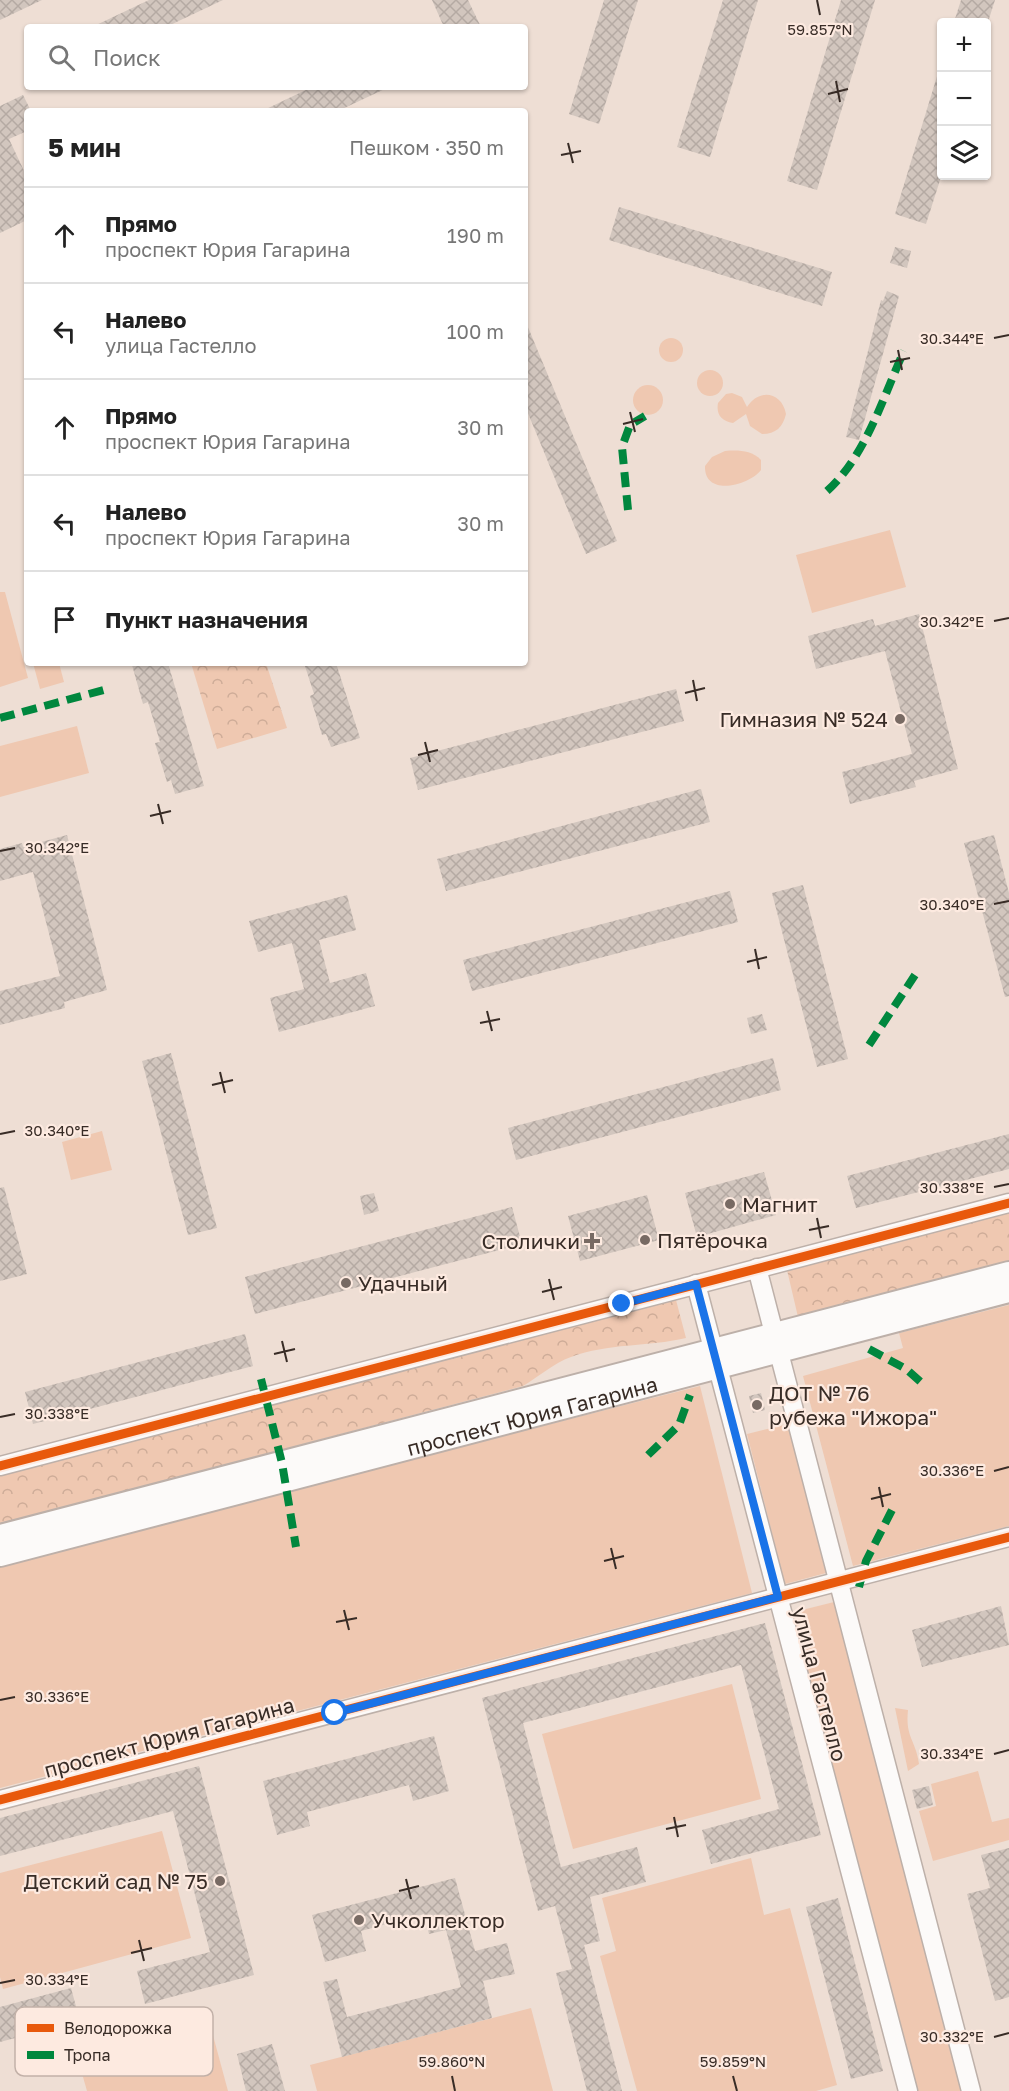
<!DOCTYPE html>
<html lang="ru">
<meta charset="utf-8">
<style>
body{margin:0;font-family:"Golos Text",sans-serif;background:#f2f2f2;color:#222}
.controls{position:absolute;right:18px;top:18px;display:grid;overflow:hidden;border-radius:6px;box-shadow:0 2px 4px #0004}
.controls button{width:54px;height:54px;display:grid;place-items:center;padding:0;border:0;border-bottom:2px solid #e0e0e0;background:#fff;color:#222;font:30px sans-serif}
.stop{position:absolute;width:18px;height:18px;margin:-14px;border:4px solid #1a73e8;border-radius:50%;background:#fff}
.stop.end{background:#1a73e8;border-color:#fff;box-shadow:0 2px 6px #0008}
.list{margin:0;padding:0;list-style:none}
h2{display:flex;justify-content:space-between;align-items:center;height:78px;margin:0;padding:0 24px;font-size:26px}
h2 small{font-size:20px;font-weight:400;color:#767676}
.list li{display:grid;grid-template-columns:39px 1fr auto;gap:18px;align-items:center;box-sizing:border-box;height:96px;padding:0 24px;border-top:2px solid #e0e0e0}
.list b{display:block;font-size:22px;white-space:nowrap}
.list p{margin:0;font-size:20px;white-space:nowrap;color:#767676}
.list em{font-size:20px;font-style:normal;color:#767676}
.icon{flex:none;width:33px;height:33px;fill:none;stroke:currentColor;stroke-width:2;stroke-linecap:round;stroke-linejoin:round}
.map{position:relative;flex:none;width:1009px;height:2091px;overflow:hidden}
.search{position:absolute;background:#fff;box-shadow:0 2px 4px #0004;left:24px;top:24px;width:504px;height:66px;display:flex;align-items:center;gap:15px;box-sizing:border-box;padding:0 21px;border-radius:6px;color:#767676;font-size:22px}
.panel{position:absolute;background:#fff;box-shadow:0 2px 4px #0004;left:24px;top:108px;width:504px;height:558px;border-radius:6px}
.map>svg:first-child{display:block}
.green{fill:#efc8b1}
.forest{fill:url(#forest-crowns)}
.building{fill:url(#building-cross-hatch)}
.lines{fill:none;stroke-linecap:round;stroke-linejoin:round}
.minor-casing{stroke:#bdb0a9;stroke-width:21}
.major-casing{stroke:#bdb0a9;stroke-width:26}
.minor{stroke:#fcfaf9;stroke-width:18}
.major{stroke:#fcfaf9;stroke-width:22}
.quiet{stroke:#00873e;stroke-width:8;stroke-dasharray:15 8;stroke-linecap:butt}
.cycleway-casing{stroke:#fdeae0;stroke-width:13}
.cycleway{stroke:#e8590c;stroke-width:9}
.route{stroke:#1a73e8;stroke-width:8}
.ticks{fill:none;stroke:#382c26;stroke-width:2}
.poi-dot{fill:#786a63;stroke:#fdeae0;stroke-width:2}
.labels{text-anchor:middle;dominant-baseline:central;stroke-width:4.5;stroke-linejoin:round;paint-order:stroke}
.poi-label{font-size:21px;fill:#382c26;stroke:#fdeae0;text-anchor:start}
.street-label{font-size:21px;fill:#382c26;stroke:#fdeae0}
.key{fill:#fdeae0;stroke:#c2b1a8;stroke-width:1.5}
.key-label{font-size:16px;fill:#382c26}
.ticks-label{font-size:15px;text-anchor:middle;fill:#382c26;stroke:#fdeae0;stroke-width:4.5;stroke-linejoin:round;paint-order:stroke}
</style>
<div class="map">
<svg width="1009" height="2091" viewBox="0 0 1009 2091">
<defs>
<pattern id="forest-crowns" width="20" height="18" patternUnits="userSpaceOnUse" patternTransform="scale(1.5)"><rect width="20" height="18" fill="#efc8b1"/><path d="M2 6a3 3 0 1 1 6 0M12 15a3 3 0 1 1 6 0" fill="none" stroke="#ceac98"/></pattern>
<pattern id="building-cross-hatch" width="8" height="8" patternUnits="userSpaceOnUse" patternTransform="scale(1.5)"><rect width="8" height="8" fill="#d2c6be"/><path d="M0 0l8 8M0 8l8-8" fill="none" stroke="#b5aaa3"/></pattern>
</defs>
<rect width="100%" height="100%" fill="#eeded4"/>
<!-- green -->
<g class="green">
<circle cx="671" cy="350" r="12"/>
<circle cx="710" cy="383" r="13"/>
<circle cx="648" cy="400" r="15"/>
<path d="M732,393l10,4 5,10c12,-19 35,-15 39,7 -3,13 -10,20 -24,20l-12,-8 -4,-12 -13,9c-12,-2 -17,-9 -15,-20l8,-9z"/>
<path d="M725,451c13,-1 26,-1 36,9v10c-11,15 -57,28 -56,-4l7,-9z"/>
<polygon points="890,530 906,587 812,613 796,555"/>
<polygon points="0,592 5,592 28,678 0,687"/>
<polygon points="33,663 59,663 64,682 40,689"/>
<polygon points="77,726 89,773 0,797 0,746"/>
<polygon points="102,1131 112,1170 71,1180 62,1142"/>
<polygon points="1009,1305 1009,1526 853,1566 803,1376 903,1348 899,1333"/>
<polygon points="700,1386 752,1593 0,1788 0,1564"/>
<polygon points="788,1424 826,1573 785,1584 747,1434"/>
<polygon points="834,1602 962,2091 917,2091 790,1613"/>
<polygon points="732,1684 761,1799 573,1849 542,1734"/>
<path d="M895,1708l13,2c-3,28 8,30 11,54l-11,7z"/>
<polygon points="978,1771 992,1822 1009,1818 1009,1840 933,1861 919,1811 936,1806 931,1784"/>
<polygon points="162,1831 191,1938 3,1989 0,1977 0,1873"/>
<polygon points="751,1858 764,1915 790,1908 837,2085 816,2091 637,2091 600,1956 616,1951 602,1898"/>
<polygon points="531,2008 553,2091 317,2091 310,2065"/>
<polygon points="211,2028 228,2091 87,2091 79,2063"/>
</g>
<!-- forest -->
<g class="forest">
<polygon points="191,663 266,663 287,728 217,749"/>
<polygon points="1009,1212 1009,1262 798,1317 787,1270"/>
<path d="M676,1300l10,38c-38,9 -78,5 -115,19 -17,6 -33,20 -48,29l-523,138v-48z"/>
</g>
<!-- building -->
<g class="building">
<polygon points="0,0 42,0 0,20"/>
<polygon points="149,0 223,0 166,27 92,27"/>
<polygon points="432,0 468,0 481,27 444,27"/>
<polygon points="604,0 638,0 599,124 569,114"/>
<polygon points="723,0 758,0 710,157 677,147"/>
<polygon points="841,0 875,0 817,190 787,181"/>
<polygon points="961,0 995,0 988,22 954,22"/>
<polygon points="938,73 942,74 942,174 926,224 895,214"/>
<polygon points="312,87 389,87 338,111 262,111"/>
<polygon points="23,95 31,111 27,111 27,131 9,139 27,177 27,220 0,233 0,106"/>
<polygon points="619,207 832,272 822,306 609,240"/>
<polygon points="895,247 911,251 907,268 890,263"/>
<polygon points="887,291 899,296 859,440 846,437 881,300 883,301"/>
<polygon points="525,320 617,541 586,554 525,406"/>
<polygon points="919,614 958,769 914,781 916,787 850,804 842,772 912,754 885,651 816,669 808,636 873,619 875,626"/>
<polygon points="140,663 168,663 204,786 175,794 171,780 167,782 155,743 160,742 148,702 143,704 132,665"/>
<polygon points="304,663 336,663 360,738 331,747 326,734 322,735 310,696 314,694"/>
<polygon points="676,689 684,721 418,790 410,758"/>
<polygon points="701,789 710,822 446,891 437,859"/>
<polygon points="67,835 107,990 64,1002 65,1008 0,1025 0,991 60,976 33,872 0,881 0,849 22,843 23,847"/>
<polygon points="994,835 1009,893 1009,996 1005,997 964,843"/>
<polygon points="803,885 848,1059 817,1067 772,893"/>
<polygon points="730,891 738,922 472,991 463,960"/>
<polygon points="347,895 356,930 319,940 330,983 366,973 375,1006 279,1032 270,998 304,989 292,943 258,952 249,921"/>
<polygon points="762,1014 767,1030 751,1034 747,1018"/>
<polygon points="171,1053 217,1228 188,1235 142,1061"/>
<polygon points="773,1058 781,1090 516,1160 508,1128"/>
<polygon points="1009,1134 1009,1169 856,1208 847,1176"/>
<polygon points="764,1172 776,1215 697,1237 685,1193"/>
<polygon points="4,1187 27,1274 0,1281 0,1188"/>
<polygon points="374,1193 379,1211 364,1215 360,1196"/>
<polygon points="647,1195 659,1240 580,1261 568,1216"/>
<polygon points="512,1207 522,1244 255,1314 245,1277"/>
<polygon points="245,1334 253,1366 33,1424 25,1392"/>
<polygon points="761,1393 765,1410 753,1413 749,1396"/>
<polygon points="1001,1606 1009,1645 922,1667 912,1630"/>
<polygon points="765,1623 821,1835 711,1864 702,1830 779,1809 741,1665 523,1723 561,1867 637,1847 646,1882 590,1897 600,1941 584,1945 622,2091 587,2091 556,1973 572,1969 555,1906 538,1911 482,1698"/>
<polygon points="434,1736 449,1791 413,1801 409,1785 307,1812 310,1826 277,1835 263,1781"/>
<polygon points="199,1766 254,1975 145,2004 137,1971 210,1952 173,1811 0,1856 0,1818"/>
<polygon points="929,1786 933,1805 917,1809 912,1790"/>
<polygon points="1009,1848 1009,1997 995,2001 967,1894 990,1888 981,1855"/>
<polygon points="455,1878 475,1951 507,1943 515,1974 483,1981 492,2018 342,2057 323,1982 337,1979 347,2017 461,1987 446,1930 429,1934 424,1914 361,1931 366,1951 325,1962 312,1915"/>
<polygon points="838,1898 883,2071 851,2079 806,1907"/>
<polygon points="71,1988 80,2021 0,2042 0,2007"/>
<polygon points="272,2044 285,2091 246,2091 237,2054"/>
</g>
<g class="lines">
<defs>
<g id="minor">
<polyline points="757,1268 971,2091"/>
<polyline points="696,1284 908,2091"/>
<polyline points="0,1466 1009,1203"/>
<polyline points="0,1800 1009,1537"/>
</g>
<g id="major">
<polyline points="0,1536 1009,1273"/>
<path id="s1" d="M0,1555l1009,-264"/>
</g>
</defs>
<!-- minor casing -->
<use href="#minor" class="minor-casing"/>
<!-- major casing -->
<use href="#major" class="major-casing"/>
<!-- minor -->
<use href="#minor" class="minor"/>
<!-- major -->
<use href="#major" class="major"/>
<!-- quiet -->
<g class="quiet">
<path d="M827,491c39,-35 56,-94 77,-140"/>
<polyline points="628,510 622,447 630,425 645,416"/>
<polyline points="0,718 111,688"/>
<polyline points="869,1045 915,975"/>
<polyline points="869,1349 906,1369 923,1384"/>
<polyline points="261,1379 282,1463 296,1547"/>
<polyline points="648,1455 679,1425 690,1395"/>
<polyline points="859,1587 866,1561 892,1510"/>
</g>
<defs>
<g id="cycleway">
<polyline points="0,1466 1009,1203"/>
<polyline points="0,1800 1009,1537"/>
</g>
</defs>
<!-- cycleway casing -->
<use href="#cycleway" class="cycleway-casing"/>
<!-- cycleway -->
<use href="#cycleway" class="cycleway"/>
</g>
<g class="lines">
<!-- route -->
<polyline class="route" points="335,1713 778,1597 696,1284 622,1304"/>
</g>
<!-- ticks -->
<path class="ticks" d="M817,0l3,15M836,81l4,21M828,94l20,-5M568,143l5,20M561,155l20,-4M994,338l15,-3M898,350l4,20M890,362l20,-4M630,412l5,20M623,424l20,-5M994,621l15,-3M693,680l4,21M685,693l20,-5M425,742l5,20M418,755l20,-5M158,804l5,20M150,816l21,-5M0,851l15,-3M994,904l15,-3M755,949l4,20M747,962l20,-5M487,1011l5,20M480,1023l20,-4M220,1072l5,21M212,1085l21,-5M0,1134l15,-3M994,1187l15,-3M817,1218l4,20M809,1230l20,-4M549,1279l5,21M542,1292l20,-5M282,1341l5,21M274,1354l21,-5M0,1417l15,-3M994,1471l15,-4M879,1487l4,20M871,1499l20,-5M611,1548l5,21M604,1561l20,-5M344,1610l5,20M336,1622l21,-4M0,1700l15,-3M994,1754l15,-4M674,1817l4,20M666,1829l20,-4M406,1879l5,20M399,1891l20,-5M139,1940l5,21M131,1953l21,-5M0,1983l15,-3M994,2037l15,-4M452,2076l3,15M733,2076l4,15"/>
<!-- markers -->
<g class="poi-dot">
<circle cx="900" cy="719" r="6"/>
<circle cx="730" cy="1204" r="6"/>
<circle cx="645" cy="1240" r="6"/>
<path d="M589 1232h6v6h6v6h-6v6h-6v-6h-6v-6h6z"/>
<circle cx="346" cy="1283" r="6"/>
<circle cx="757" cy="1405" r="6"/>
<circle cx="220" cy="1881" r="6"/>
<circle cx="359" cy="1920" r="6"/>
</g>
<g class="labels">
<!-- poi labels -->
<g class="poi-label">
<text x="888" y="719" text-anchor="end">Гимназия № 524</text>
<text x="742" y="1204">Магнит</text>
<text x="657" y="1240">Пятёрочка</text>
<text x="580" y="1241" text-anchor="end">Столички</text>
<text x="358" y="1283">Удачный</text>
<text x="769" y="1393">ДОТ № 76<tspan x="769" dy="24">рубежа "Ижора"</tspan></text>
<text x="208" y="1881" text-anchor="end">Детский сад № 75</text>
<text x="371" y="1920">Учколлектор</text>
</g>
<!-- street labels -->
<g class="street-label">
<text stroke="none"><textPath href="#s1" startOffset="550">проспект Юрия Гагарина</textPath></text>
<text transform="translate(820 1684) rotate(75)">улица Гастелло</text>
<text transform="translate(169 1737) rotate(-15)">проспект Юрия Гагарина</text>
</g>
</g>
<!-- legend -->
<rect x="15" y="2007" width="198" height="69" rx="9" class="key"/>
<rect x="27" y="2024" width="27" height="8" fill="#e8590c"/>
<rect x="27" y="2051" width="27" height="8" fill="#00873e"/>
<g class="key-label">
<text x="64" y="2034">Велодорожка</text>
<text x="64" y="2061">Тропа</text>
</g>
<g class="ticks-label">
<text x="820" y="35">59.857°N</text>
<text x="952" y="344">30.344°E</text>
<text x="952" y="627">30.342°E</text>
<text x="57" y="853">30.342°E</text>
<text x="952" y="910">30.340°E</text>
<text x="57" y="1136">30.340°E</text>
<text x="952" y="1193">30.338°E</text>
<text x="57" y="1419">30.338°E</text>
<text x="952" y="1476">30.336°E</text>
<text x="57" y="1702">30.336°E</text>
<text x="952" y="1759">30.334°E</text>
<text x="57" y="1985">30.334°E</text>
<text x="952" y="2042">30.332°E</text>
<text x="452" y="2067">59.860°N</text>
<text x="733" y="2067">59.859°N</text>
</g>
</svg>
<div class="controls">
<button>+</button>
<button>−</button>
<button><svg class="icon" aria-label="layers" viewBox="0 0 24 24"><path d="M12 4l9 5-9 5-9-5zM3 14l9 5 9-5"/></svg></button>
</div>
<div class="stop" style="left:335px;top:1713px"></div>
<div class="stop end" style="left:622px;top:1304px"></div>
<div class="search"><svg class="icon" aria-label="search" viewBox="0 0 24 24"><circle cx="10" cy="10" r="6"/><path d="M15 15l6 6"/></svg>Поиск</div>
<section class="panel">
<h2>5 мин<small>Пешком · 350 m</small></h2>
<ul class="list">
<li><svg class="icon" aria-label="ahead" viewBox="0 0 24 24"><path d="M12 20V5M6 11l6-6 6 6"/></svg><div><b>Прямо</b><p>проспект Юрия Гагарина</p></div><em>190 m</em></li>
<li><svg class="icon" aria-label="left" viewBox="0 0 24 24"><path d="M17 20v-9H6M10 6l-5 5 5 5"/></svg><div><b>Налево</b><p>улица Гастелло</p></div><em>100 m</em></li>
<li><svg class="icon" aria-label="ahead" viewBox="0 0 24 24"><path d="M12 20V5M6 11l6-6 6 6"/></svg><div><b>Прямо</b><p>проспект Юрия Гагарина</p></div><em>30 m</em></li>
<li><svg class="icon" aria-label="left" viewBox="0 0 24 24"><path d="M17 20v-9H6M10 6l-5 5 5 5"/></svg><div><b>Налево</b><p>проспект Юрия Гагарина</p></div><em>30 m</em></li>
<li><svg class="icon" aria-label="arrive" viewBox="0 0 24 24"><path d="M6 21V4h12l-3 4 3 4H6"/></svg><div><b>Пункт назначения</b></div></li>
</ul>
</section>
</div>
